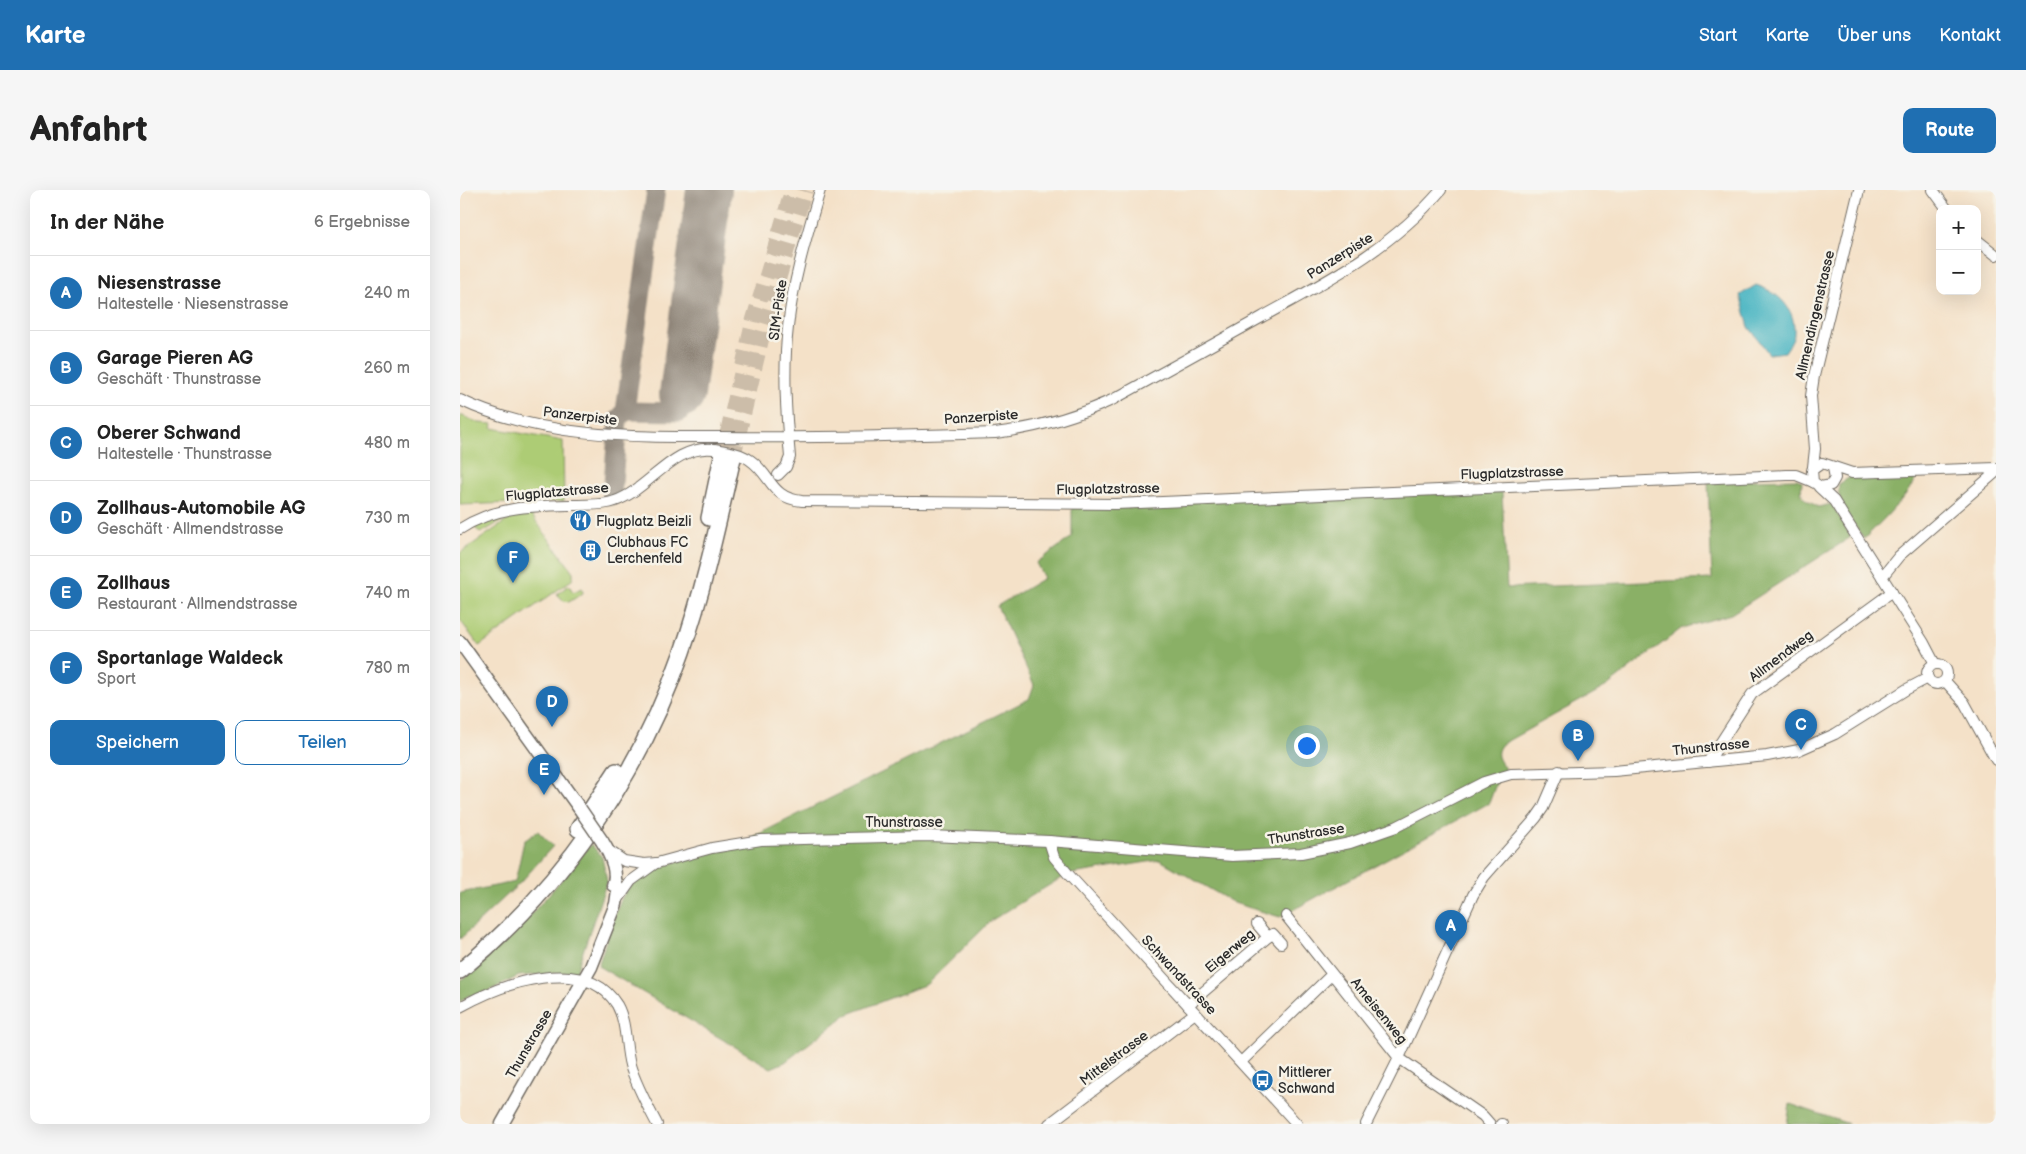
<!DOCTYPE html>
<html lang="de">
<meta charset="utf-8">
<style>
body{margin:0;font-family:"Balsamiq Sans",sans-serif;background:#f6f6f6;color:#222}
.controls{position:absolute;right:15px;top:15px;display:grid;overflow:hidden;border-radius:10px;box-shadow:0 5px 20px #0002}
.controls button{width:45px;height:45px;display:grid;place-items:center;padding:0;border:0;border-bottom:1px solid #e0e0e0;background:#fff;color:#222;font:25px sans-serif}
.you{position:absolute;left:846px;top:555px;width:18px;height:18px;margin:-12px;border:4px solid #fff;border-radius:50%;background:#1a73e8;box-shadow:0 0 0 8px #1a73e833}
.badge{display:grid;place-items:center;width:32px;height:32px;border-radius:50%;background:#1f6fb2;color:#fff;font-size:16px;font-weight:700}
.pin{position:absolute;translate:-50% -41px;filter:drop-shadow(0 1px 2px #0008)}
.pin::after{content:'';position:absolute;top:26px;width:18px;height:15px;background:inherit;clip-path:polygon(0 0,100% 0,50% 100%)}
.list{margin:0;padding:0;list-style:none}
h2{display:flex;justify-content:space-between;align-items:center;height:65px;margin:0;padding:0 20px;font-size:21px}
h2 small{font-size:16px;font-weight:400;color:#767676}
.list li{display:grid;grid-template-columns:32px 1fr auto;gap:15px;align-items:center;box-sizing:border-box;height:75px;padding:0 20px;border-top:1px solid #e0e0e0}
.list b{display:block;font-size:19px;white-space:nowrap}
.list p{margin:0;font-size:16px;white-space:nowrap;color:#767676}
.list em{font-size:16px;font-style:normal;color:#767676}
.actions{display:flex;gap:10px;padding:15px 20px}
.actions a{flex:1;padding:11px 0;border:1px solid #1f6fb2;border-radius:10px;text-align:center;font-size:18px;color:#1f6fb2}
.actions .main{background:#1f6fb2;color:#fff}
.map{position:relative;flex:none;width:1536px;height:934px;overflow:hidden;border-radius:10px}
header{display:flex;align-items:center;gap:30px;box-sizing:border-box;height:70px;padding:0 25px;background:#1f6fb2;color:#fff}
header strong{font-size:24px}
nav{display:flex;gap:28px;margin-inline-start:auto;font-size:18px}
.intro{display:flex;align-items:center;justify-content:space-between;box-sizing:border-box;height:120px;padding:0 30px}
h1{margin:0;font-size:35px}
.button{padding:12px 22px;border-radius:10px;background:#1f6fb2;color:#fff;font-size:18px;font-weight:700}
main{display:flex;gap:30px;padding:0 30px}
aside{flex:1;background:#fff;border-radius:10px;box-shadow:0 5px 20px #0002}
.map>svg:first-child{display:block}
.green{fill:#adcc74;stroke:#6c7c50}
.forest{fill:#8ab066;stroke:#5a6e48}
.water{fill:#48b5c3;stroke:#3a7077}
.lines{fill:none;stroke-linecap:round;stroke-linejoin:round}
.taxiway{stroke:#90867a;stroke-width:19}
.runway{stroke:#90867a;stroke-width:46}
.highway-tunnel{stroke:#ccbda9;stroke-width:15;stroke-dasharray:15 8;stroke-linecap:butt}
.minor-casing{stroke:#716b62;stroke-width:12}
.major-casing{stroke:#716b62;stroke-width:15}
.highway-casing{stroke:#716b62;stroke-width:18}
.minor{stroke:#fff;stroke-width:10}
.major{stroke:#fff;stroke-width:12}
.highway{stroke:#fff;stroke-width:15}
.major-bridge-casing{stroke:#716b62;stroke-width:15;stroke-linecap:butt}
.major-bridge{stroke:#fff;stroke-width:12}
.labels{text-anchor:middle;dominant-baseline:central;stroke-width:5;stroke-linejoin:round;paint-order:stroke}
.street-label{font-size:14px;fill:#2b2b2b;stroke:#f7f3e8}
.poi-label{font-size:14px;fill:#2b2b2b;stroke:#f7f3e8;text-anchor:start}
</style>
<header>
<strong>Karte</strong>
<nav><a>Start</a><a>Karte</a><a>Über uns</a><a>Kontakt</a></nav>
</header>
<div class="intro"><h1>Anfahrt</h1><a class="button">Route</a></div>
<main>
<aside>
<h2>In der Nähe<small>6 Ergebnisse</small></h2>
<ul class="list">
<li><span class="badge">A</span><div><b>Niesenstrasse</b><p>Haltestelle · Niesenstrasse</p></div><em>240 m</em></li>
<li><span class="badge">B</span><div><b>Garage Pieren AG</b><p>Geschäft · Thunstrasse</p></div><em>260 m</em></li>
<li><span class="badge">C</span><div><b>Oberer Schwand</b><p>Haltestelle · Thunstrasse</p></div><em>480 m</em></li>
<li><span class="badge">D</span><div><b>Zollhaus-Automobile AG</b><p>Geschäft · Allmendstrasse</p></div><em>730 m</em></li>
<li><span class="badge">E</span><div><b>Zollhaus</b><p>Restaurant · Allmendstrasse</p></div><em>740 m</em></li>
<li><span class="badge">F</span><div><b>Sportanlage Waldeck</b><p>Sport</p></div><em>780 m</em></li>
</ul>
<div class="actions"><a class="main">Speichern</a><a>Teilen</a></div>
</aside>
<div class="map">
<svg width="1536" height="934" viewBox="0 0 1536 934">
<rect width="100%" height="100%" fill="#f7f3e8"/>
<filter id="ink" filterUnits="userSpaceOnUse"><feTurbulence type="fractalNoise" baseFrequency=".02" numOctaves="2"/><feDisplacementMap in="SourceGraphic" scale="10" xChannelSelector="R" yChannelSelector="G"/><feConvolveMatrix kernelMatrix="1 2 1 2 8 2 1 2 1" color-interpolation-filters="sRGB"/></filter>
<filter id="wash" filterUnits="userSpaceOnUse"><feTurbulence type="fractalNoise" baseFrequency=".0096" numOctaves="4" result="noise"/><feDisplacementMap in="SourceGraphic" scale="20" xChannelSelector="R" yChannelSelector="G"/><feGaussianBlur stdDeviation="1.12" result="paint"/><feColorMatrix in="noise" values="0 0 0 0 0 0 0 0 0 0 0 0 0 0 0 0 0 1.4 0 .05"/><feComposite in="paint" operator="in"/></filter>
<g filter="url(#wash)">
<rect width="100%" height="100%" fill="#f4e1c8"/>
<!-- green -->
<g class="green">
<polygon points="0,225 19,233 33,234 32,238 103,251 104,311 0,315"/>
<polygon points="55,323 21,343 15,338 19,333"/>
<polygon points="58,323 70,323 113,382 113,389 19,456 0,430 0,363"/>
<polygon points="109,395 113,402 122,398 123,403 109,412 104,411 97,404"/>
</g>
<!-- forest -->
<g class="forest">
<path d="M1458,283c-4,17 -40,52 -54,66 -10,-15 -29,-36 -25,-55l13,-8z"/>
<path d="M1337,289l5,3c-2,17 1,16 16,25l14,-3 19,33 -120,77 -49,14 -75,58 -105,58c-9,11 -2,16 4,27l-7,5 -10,27 -209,114 -46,-14 -74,-43 -94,15 -74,45 -65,64 -81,31 -61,47 -14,6 -173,-102c7,-20 16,-55 26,-72 16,-28 97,-48 128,-47l1,-10 276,-138 5,-14 -37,-79 47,-28 -8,-15 36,-26v-30l99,1 25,-11 306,-5 5,96 205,-9 -4,-98z"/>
<polygon points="78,641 93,656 60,693 0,749 0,703 55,692 64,651"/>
<path d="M131,654l11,13 5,24 -31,91 -57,4 -47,23 -3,-4 -9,7v-21c51,-42 90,-86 131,-137z"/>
<polygon points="1330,914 1389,934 1327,934"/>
</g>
<!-- water -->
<path class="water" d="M1296,95c22,7 40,23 38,49 0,6 -6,13 -9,18l-16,2 -20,-27 -9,-32z"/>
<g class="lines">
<!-- taxiway -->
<g class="taxiway">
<polyline points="165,221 220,222 222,204"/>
<polyline points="152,306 158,230 165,221 196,0"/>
</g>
<!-- runway -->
<polyline class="runway" points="222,204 249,0"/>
</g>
</g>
<g filter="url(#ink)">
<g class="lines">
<!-- highway-tunnel -->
<g class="highway-tunnel">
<polyline points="262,266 293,131 332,0"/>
<polyline points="273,268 305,135 345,0"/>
</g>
<defs>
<g id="minor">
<polyline points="1473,0 1487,19"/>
<polyline points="1517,50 1536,65"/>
<path d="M0,210c80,38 174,37 261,37 91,1 183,-1 274,-4 40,-5 80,-16 117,-33 50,-27 100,-55 150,-83 65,-36 130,-69 179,-127"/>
<polyline points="1353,277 1355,259 1351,206 1354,186 1399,0"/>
<polyline points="1373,278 1375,288 1371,295 1361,297 1353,292 1352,280 1362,273 1392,283 1536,278"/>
<path d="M318,285l8,-8 4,-10c-4,-43 -7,-86 -2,-130 5,-47 19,-92 32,-137"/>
<polyline points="1359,297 1374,311 1464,453 1475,474"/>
<path d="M0,339c35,-23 73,-23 114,-24 13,-1 28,1 41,-4 35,-12 58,-57 99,-52 11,2 27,4 36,11 22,15 20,38 52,41l314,3 671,-29h9l17,7"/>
<polyline points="1422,387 1439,366 1536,282"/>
<circle cx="1477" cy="484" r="10"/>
<polyline points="1485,491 1504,512 1536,570"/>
<polyline points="1248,572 1292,504 1432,402"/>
<polyline points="589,651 594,667 609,685 837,934"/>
<polyline points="148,660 164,671 184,674 197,673 252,658 301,650 469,646 589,651 772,666 841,663 890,653 936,637 1024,592 1051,584 1154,581 1307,566 1339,560 1375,544 1447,499 1468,488"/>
<polyline points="157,711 171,691 196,673"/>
<polyline points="826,726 939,868 1023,926 1030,934"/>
<polyline points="797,734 808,747"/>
<polyline points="728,815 808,747 813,744 821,753"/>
<path d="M0,817c41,-23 125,-54 157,-2 10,18 8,41 13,60 6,20 17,40 27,59"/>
<polyline points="781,872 869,787"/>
<polyline points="589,934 735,823"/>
<polyline points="906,934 939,868 1013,705 1024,687 1076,628 1083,618 1099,581"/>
<polyline points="1041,934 1042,934"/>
</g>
<g id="major">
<polyline points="0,452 120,619"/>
<path d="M142,651c8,13 17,30 11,44"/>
<polyline points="42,934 131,777 156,714 158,700 155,689"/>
</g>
<g id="highway">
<polyline points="249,328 262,266"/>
<polyline points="118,639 156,581"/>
<path d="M0,781c101,-83 179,-195 222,-319 22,-63 36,-129 51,-194"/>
</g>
</defs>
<!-- minor casing -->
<use href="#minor" class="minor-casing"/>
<!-- major casing -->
<use href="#major" class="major-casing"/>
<!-- highway casing -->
<use href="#highway" class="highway-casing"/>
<!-- minor -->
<use href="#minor" class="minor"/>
<!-- major -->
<use href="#major" class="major"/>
<!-- highway -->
<use href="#highway" class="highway"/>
<defs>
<polyline id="major-bridge" points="120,619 142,651"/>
</defs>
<!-- major-bridge casing -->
<use href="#major-bridge" class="major-bridge-casing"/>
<!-- major-bridge -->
<use href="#major-bridge" class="major-bridge"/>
</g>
</g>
<!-- icons -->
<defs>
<symbol id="restaurant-disc" viewBox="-11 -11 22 22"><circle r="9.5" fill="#1f6fb2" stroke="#f7f3e8"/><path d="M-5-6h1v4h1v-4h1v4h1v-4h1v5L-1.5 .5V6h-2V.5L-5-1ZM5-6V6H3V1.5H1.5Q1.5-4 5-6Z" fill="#fff"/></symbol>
<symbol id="building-disc" viewBox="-11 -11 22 22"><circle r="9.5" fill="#1f6fb2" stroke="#f7f3e8"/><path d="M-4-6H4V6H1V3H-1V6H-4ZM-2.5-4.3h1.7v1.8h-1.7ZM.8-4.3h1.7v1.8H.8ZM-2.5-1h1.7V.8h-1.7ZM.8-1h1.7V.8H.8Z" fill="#fff"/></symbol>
<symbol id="bus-disc" viewBox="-11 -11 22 22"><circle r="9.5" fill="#1f6fb2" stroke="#f7f3e8"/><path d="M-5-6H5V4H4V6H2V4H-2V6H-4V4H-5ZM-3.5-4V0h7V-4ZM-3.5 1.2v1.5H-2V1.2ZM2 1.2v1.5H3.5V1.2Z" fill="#fff"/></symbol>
</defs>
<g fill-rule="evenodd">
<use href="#restaurant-disc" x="108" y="318" width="25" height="25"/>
<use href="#building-disc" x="118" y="348" width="25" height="25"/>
<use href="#bus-disc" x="790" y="878" width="25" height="25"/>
</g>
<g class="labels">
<!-- street labels -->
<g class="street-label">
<text transform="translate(880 66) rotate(-32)">Panzerpiste</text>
<text transform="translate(318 120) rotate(-82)">SIM-Piste</text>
<text transform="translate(1355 125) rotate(-77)">Allmendingenstrasse</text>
<text transform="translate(120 226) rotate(7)">Panzerpiste</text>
<text transform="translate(521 227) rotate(-4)">Panzerpiste</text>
<text transform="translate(1052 283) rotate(-2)">Flugplatzstrasse</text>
<text transform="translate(648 299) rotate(-1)">Flugplatzstrasse</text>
<text transform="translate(97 302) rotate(-5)">Flugplatzstrasse</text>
<text transform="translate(1321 466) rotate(-37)">Allmendweg</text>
<text transform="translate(1251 557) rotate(-6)">Thunstrasse</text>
<text x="444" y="632">Thunstrasse</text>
<text transform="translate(846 644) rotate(-9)">Thunstrasse</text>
<text transform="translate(770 761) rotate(-40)">Eigerweg</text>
<text transform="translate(719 785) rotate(47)">Schwandstrasse</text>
<text transform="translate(919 821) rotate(51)">Ameisenweg</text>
<text transform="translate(69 854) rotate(-60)">Thunstrasse</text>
<text transform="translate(654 868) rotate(-37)">Mittelstrasse</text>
</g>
<!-- poi labels -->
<g class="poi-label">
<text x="136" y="331">Flugplatz Beizli</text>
<text x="147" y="352">Clubhaus FC<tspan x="147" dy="16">Lerchenfeld</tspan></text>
<text x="818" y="882">Mittlerer<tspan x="818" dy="16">Schwand</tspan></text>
</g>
</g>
</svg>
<div class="controls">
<button>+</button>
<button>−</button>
</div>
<div class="you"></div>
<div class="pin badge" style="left:991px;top:761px">A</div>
<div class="pin badge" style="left:1118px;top:571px">B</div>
<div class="pin badge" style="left:1341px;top:560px">C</div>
<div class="pin badge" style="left:92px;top:537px">D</div>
<div class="pin badge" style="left:84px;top:605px">E</div>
<div class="pin badge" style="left:53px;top:393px">F</div>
</div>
</main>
